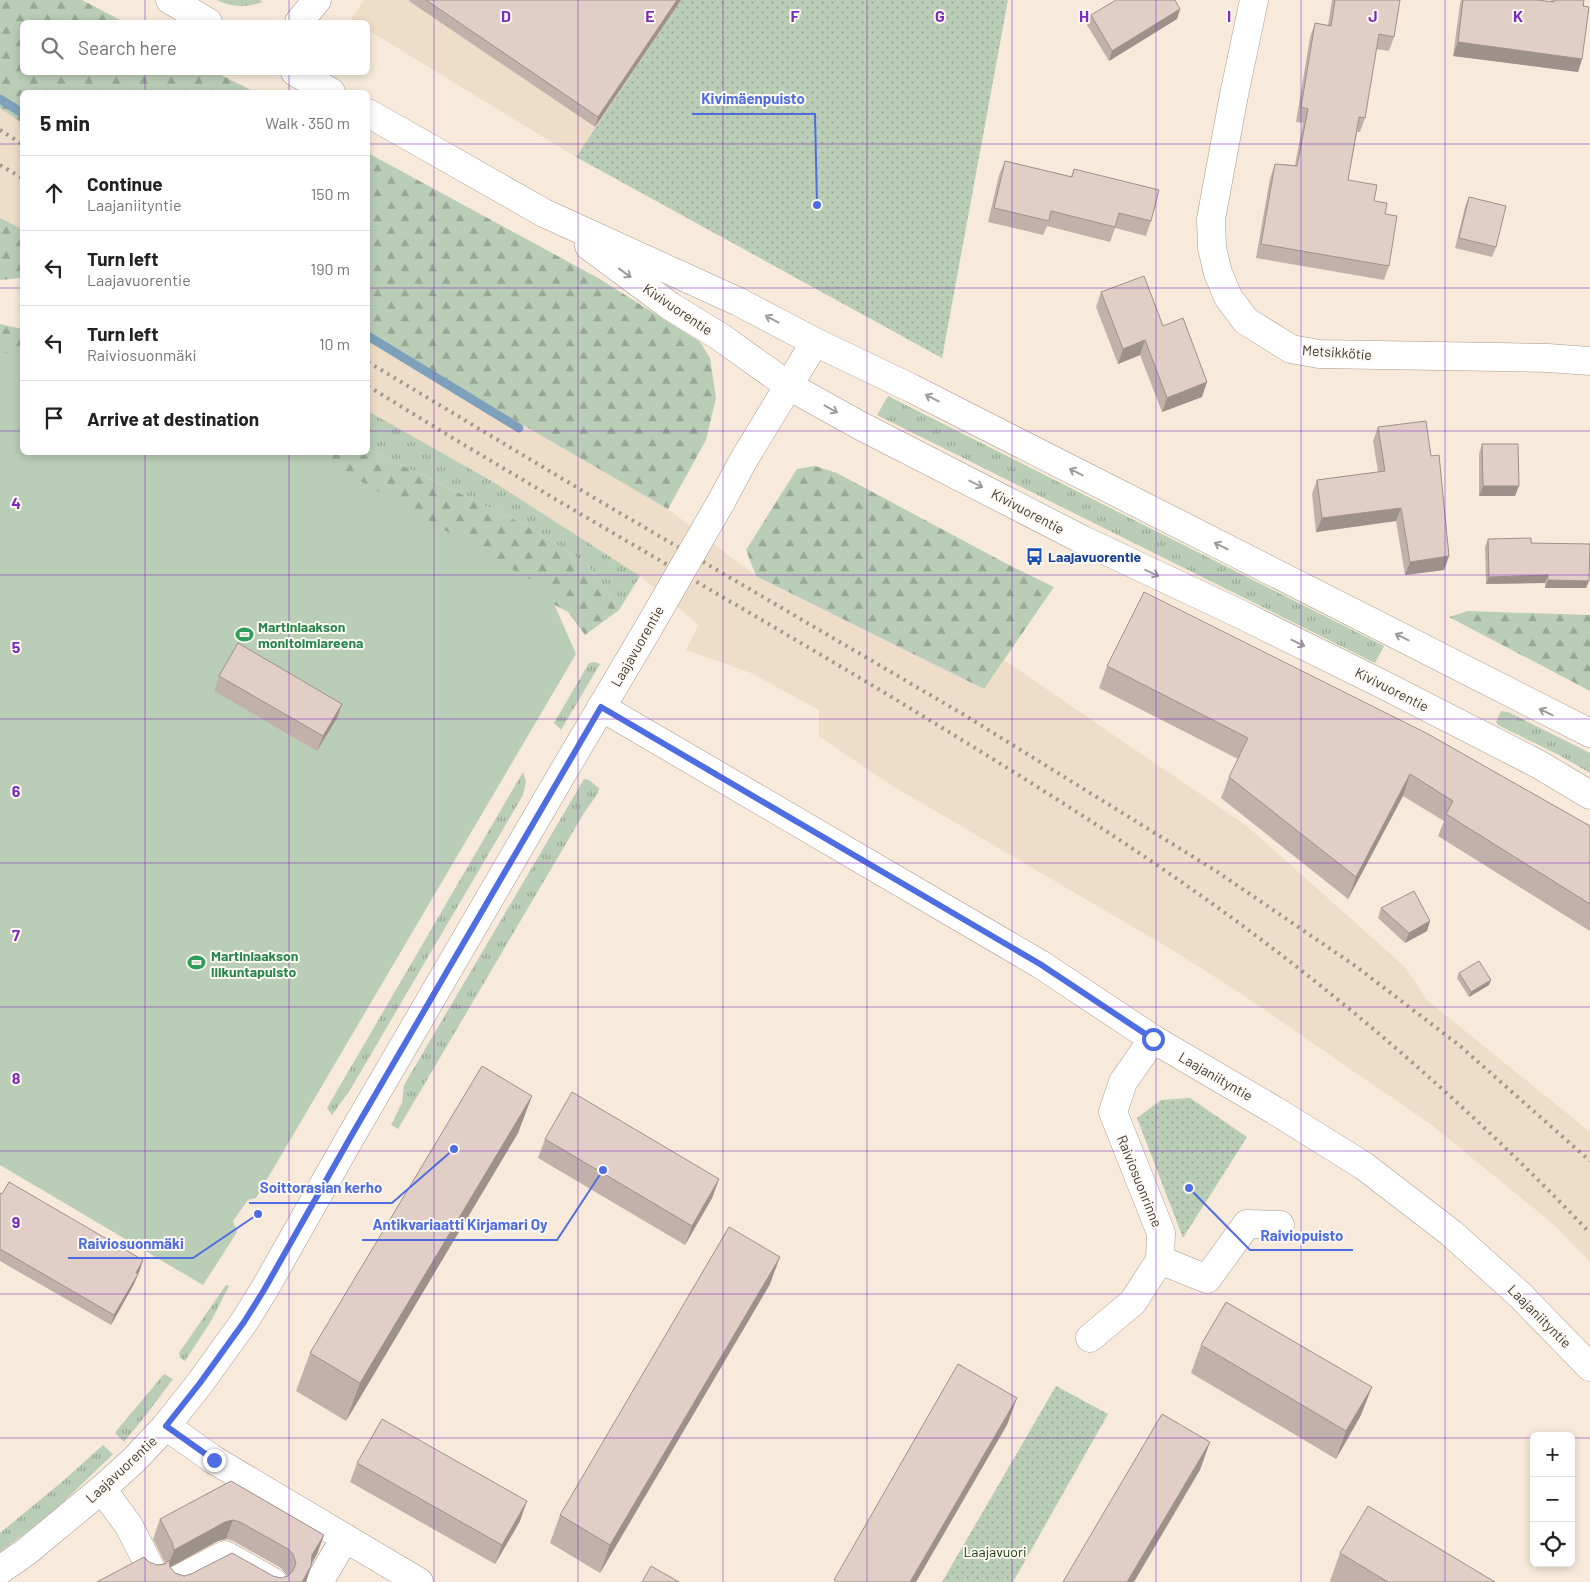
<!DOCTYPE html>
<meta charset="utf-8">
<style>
body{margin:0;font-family:Barlow,sans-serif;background:#f6f6f6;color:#222}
.controls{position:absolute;right:15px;bottom:15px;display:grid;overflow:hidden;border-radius:8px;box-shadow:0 2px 8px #0003}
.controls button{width:45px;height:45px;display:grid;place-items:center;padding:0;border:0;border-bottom:1px solid #e0e0e0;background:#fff;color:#222;font:25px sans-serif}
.stop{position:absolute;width:15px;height:15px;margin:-11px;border:4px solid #4f6de2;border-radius:50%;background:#fff}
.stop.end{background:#4f6de2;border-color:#fff;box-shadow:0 1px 5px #0008}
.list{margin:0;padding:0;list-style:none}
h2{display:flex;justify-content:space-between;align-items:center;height:65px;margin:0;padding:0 20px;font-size:21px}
h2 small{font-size:16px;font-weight:400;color:#767676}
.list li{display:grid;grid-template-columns:32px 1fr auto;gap:15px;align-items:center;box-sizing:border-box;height:75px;padding:0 20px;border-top:1px solid #e0e0e0}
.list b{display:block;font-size:19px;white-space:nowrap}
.list p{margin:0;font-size:16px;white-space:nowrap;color:#767676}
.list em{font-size:16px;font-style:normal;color:#767676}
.icon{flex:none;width:28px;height:28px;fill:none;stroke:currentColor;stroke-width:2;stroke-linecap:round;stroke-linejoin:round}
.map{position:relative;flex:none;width:1590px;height:1582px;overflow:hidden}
.search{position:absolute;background:#fff;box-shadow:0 2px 8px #0003;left:20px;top:20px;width:350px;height:55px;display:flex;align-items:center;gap:12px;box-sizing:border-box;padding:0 18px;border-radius:8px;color:#767676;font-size:19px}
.panel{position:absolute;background:#fff;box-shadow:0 2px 8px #0003;left:20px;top:90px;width:350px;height:365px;border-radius:8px}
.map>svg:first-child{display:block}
.built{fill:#eeddc8}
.grass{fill:url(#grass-tufts)}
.forest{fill:url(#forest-firs)}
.park{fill:url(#park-dots)}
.garden{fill:#bacdb6}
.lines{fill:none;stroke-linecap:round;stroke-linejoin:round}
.stream{stroke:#7da1bb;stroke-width:9}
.minor-casing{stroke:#a79b8e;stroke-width:29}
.minor{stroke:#fff;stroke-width:28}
.rail{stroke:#a2998e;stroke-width:4;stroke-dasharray:2.5 5;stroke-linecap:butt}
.minor-bridge-casing{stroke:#a79b8e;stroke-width:29;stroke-linecap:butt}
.minor-bridge{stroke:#fff;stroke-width:28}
.wall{fill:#c2b1aa;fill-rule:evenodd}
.shaded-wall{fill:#9e908b}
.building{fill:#e1cec6;stroke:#9e908b}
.oneway{stroke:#9f9c9a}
.route{stroke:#4f6de2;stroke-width:6}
.grid{fill:none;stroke:#7b2cbf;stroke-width:1;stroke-opacity:0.55}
.labels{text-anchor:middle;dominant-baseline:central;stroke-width:4;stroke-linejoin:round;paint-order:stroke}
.street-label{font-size:14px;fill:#3f3a34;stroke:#fef8f2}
.transit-label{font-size:14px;font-weight:bold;fill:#164399;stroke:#fef8f2;text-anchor:start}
.leisure-label{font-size:14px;font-weight:bold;fill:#27864d;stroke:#fef8f2;text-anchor:start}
.park-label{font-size:14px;fill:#133909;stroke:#fef8f2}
.grid-label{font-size:16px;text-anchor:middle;font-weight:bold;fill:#7b2cbf;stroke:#fef8f2;stroke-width:4;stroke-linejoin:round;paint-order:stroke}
.leader{fill:none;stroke:#4f6de2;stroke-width:2}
.callout-dot{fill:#4f6de2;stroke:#fef8f2;stroke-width:2}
.callout-label{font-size:15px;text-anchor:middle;font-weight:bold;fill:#4f6de2;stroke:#fef8f2;stroke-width:4;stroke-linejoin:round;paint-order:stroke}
</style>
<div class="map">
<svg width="1590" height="1582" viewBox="0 0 1590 1582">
<defs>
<pattern id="grass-tufts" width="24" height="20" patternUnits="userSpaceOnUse" patternTransform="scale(1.25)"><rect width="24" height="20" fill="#bacdb6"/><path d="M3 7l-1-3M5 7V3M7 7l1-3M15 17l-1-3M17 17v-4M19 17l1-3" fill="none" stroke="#99a795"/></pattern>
<pattern id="forest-firs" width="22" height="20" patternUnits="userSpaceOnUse" patternTransform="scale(1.25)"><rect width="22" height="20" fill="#bacdb6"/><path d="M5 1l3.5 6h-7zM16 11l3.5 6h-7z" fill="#99a795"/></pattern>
<pattern id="park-dots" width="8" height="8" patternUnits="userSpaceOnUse" patternTransform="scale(1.25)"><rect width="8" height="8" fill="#bacdb6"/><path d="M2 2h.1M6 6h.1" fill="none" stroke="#99a795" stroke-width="1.8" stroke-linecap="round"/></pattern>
</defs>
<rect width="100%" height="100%" fill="#f7eadb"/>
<!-- built -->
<g class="built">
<polygon points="364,0 681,0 576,157 368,30 368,22 356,22 351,19"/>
<polygon points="0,108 22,123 22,229 0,218"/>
<polygon points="368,335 668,509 756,576 984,689 1004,660 1247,826 1405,967 1427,1000 1590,1132 1590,1262 1553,1224 1433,1126 1240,993 1174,951 886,782 819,736 819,710 751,673 686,650 699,625 640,576 495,483 368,411"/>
</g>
<!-- grass -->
<g class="grass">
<path d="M217,0h43l3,2c-15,5 -31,6 -46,-2z"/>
<polygon points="888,396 1384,646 1375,663 877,415"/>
<polygon points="368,411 495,483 640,576 619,610 587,564 529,527 368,449"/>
<polygon points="594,662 600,664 561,730 554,723 589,663"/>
<polygon points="1501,711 1508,712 1590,753 1590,773 1559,755 1498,725 1496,722"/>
<polygon points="523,772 526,782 523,795 350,1090 332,1115 327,1108"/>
<polygon points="584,779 589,780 599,788 598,793 584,813 398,1129 391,1125 402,1103 404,1085"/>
<polygon points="226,1285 229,1286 211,1321 185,1361 180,1358 179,1353"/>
<polygon points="164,1374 173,1379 146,1415 124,1442 115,1433 118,1429"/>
<polygon points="103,1445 113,1454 50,1515 0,1552 0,1533 63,1481"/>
</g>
<!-- forest -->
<g class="forest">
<polygon points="0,0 82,0 124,22 22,22 22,72 217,73 255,92 22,92 22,123 0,108"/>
<polygon points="368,153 598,278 700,342 710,358 716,398 706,440 668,509 368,335"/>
<polygon points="0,218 22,229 22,277 21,278 0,280"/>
<polygon points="0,324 22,329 22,413 0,406"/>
<polygon points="368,449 529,527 587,564 619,610 585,635 568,612 264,453 368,452"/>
<polygon points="815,466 837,473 1007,564 1054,587 984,689 756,576 746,550 797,469"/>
<polygon points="1468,611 1590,615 1590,691 1449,617"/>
</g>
<!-- park -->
<g class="park">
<polygon points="681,0 1008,0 942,358 576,157"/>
<polygon points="1190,1098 1247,1137 1183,1238 1137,1118 1161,1100"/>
<polygon points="1056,1386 1108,1414 1013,1582 942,1582"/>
</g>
<!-- garden -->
<polygon class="garden" points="0,352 22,355 22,452 312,453 548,590 576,654 256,1198 248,1200 233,1221 237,1232 203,1285 0,1165"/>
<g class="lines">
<!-- stream -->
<g class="stream">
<polyline points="0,99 22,113"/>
<polyline points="368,336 519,428"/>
</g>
<defs>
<g id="minor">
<polyline points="170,0 208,22"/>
<polyline points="1254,0 1234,95 1211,219 1212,248 1218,273 1228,297 1246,321 1291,349 1319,354 1548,358 1590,361"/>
<polyline points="299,22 317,0"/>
<polyline points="295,72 331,92"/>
<polyline points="368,113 544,213 739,302 815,342 911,388 1590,733"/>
<polyline points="589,246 670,306 719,336 789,386 859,425 1083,540 1240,614 1380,683 1538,764 1590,795"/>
<polyline points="721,502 743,461 815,342"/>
<polyline points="601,707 1040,964 1153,1039 1274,1110 1364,1166 1451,1233 1520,1295 1590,1367"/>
<polyline points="1160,1260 1207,1279 1247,1224 1280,1225"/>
<polyline points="1090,1338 1133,1302 1160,1260 1161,1233 1113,1112 1123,1082 1153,1039"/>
<polyline points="166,1426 214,1460 419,1582"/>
<polyline points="102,1489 129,1526 151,1569"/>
<polyline points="0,1570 26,1552 102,1489 134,1460 166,1426 200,1383 244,1322 264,1290 350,1138 562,774 649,627"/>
<polyline points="177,1580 225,1555 273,1582"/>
<polyline points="319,1582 345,1538"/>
</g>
</defs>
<!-- minor casing -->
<use href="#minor" class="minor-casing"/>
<!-- minor -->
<use href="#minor" class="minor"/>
<!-- rail -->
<g class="rail">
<polyline points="0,130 22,144"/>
<polyline points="0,165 22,178"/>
<polyline points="368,362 596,499 966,716 1216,871 1354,965 1459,1045 1590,1161"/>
<path d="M368,386c172,107 349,206 522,310 105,64 210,128 310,199 140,99 271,213 390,338"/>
</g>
<defs>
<polyline id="minor-bridge" points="649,627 721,502"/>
</defs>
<!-- minor-bridge casing -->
<use href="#minor-bridge" class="minor-bridge-casing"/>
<!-- minor-bridge -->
<use href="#minor-bridge" class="minor-bridge"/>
</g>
<!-- wall -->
<g class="wall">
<polygon points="410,0 681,0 595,127 409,1"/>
<polygon points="1332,0 1400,0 1394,37 1389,51 1376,49 1365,118 1360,132 1357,132 1348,180 1374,201 1385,214 1389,266 1384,280 1256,258 1270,178 1275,164 1295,165 1303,123 1296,122 1310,37 1315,23 1328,25"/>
<polygon points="1461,0 1537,0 1551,2 1551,0 1584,0 1582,59 1578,72 1453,56 1460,4"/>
<polygon points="1180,9 1177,19 1109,61 1087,25 1091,15"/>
<polygon points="1005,161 1071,177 1074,169 1151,221 1146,236 1115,228 1110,242 1047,226 1043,235 988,222 999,175"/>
<polygon points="1469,197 1496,247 1492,257 1455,248 1465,207"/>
<polygon points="1101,292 1163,326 1202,397 1162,412 1140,355 1118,364 1096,307"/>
<polygon points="1378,427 1431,456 1449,556 1444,570 1405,575 1396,521 1316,532 1312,494 1317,480 1378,472 1373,441"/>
<polygon points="1482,444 1515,496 1479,496 1479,454"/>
<polygon points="1488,539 1531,543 1590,544 1590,571 1589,571 1586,588 1545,588 1545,583 1486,584 1485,547"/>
<polygon points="1107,666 1590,826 1590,931 1438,836 1444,821 1403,796 1348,899 1221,798 1229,777 1238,759 1099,688"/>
<polygon points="219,676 342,704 337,718 317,751 214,691"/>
<polygon points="1381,908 1430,921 1427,931 1405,943 1378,918"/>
<polygon points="1459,973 1489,985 1469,997 1457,978"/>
<polygon points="532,1096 518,1133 346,1421 296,1391 310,1353"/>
<polygon points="545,1139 719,1179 712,1198 685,1245 538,1158"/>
<polygon points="0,1193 140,1270 134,1284 111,1325 0,1261"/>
<polygon points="770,1284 600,1573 550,1543 560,1515"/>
<polygon points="1201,1345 1361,1415 1336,1459 1191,1373"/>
<polygon points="357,1463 520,1521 495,1564 350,1482"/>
<path d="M231,1481l93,54 -7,19 -5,10 -6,18h-209l52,-20 8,3 8,-2 -12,-24 7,-20zM226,1539l7,2 48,27 5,6 1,2 -6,2 -8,-2h-89l-9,-3 -5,-6 48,-26z"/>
<polygon points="1340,1553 1495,1582 1331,1582 1330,1581"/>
</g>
<!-- shaded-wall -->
<g class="shaded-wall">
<polygon points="677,0 681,0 595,127 598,117"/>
<polygon points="1180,9 1177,19 1109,61 1112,51"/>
<polygon points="1458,42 1582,59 1578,72 1453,56"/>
<polygon points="1145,340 1140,355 1118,364 1123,349"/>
<polygon points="1207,382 1202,397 1162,412 1167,398"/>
<polygon points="1483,486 1519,486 1515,496 1479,496"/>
<polygon points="1401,508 1396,521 1316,532 1322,518"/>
<polygon points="1449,556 1444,570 1405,575 1410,562"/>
<polygon points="1548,575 1545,583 1486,584 1489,577"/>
<polygon points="1548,580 1589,581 1586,588 1545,588"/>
<polygon points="342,704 337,718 317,751 323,736"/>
<polygon points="1410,774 1403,796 1348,899 1356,877"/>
<polygon points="1430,921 1427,931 1405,943 1409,933"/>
<polygon points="1491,980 1489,985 1469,997 1471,992"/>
<polygon points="532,1096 518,1133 346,1421 360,1383"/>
<polygon points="719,1179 712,1198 685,1245 692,1226"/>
<polygon points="780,1257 770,1284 600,1573 610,1545"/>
<polygon points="143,1260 140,1270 133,1283 136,1273"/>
<polygon points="138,1274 134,1284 111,1325 114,1315"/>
<polygon points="1372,1387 1361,1415 1336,1459 1346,1431"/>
<polygon points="1017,1398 1007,1425 916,1582 910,1582"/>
<polygon points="1210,1442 1200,1470 1134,1582 1127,1582"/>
<polygon points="527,1501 520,1521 495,1564 502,1545"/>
<polygon points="233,1520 226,1539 218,1541 167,1569 174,1550 225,1522"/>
<polygon points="324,1535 317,1554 305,1574 312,1555"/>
<polygon points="311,1566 306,1582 302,1582"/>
</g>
<!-- building -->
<g class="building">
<polygon points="426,0 677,0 598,117"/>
<polygon points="1116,0 1175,0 1180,9 1112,51 1091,15"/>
<polygon points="1335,0 1400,0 1394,37 1379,34 1365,118 1359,117 1348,180 1377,185 1374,201 1387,203 1385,214 1397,216 1389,266 1261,244 1275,164 1297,166 1308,109 1301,107 1315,23 1331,26"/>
<polygon points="1463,0 1537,0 1554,2 1555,0 1584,0 1583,6 1589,7 1582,59 1458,42"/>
<polygon points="1005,161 1072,177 1074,169 1159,190 1151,221 1119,213 1115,227 1051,211 1049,221 994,208"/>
<polygon points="1469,197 1506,206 1496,247 1459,238"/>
<polygon points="1144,276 1163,326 1183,318 1207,382 1167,398 1145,340 1123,349 1101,292"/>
<polygon points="1426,421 1431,456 1439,455 1449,556 1410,562 1401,508 1322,518 1317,480 1385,471 1378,427"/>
<polygon points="1482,444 1518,444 1519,486 1483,486"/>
<polygon points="1531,538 1531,543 1590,544 1589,581 1548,580 1548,575 1489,577 1488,539"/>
<polygon points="1144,592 1428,734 1590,826 1590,904 1446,814 1453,801 1410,774 1356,877 1229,777 1248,738 1107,666"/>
<polygon points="238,643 342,704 323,736 219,676"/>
<polygon points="1414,891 1430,921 1409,933 1381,908"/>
<polygon points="1479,961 1491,980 1471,992 1459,973"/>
<polygon points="482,1066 532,1096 360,1383 310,1353"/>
<polygon points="572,1092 719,1179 692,1226 545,1139"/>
<polygon points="9,1182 143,1260 136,1273 138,1274 114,1315 0,1249 0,1193 2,1194"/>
<polygon points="729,1227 780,1257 610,1545 560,1515"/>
<polygon points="1226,1302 1372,1387 1346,1431 1201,1345"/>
<polygon points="958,1364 1017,1398 910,1582 837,1582 834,1580"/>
<polygon points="1162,1414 1210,1442 1127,1582 1063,1582"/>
<polygon points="382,1419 527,1501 502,1545 357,1463"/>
<polygon points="231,1481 324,1535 312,1555 311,1566 302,1582 97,1582 144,1557 149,1562 157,1565 165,1564 169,1560 170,1567 175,1573 184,1576 191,1574 232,1553 273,1576 281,1578 288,1576 293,1571 296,1563 293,1554 288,1549 240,1522 233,1520 225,1522 174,1550 172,1542 160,1519"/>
<polygon points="1368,1506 1495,1582 1388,1582 1340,1553"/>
<polygon points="651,1566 679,1582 642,1582"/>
</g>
<!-- one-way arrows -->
<defs><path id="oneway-shaft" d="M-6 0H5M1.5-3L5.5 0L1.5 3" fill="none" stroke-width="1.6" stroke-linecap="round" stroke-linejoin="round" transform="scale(1.25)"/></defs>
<g class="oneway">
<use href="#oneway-shaft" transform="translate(625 273) rotate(36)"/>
<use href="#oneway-shaft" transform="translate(772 319) rotate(-152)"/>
<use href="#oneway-shaft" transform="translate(932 398) rotate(-153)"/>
<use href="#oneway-shaft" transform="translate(831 409) rotate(29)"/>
<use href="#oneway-shaft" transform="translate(1076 472) rotate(-153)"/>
<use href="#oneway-shaft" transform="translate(976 484) rotate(27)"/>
<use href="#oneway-shaft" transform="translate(1221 546) rotate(-153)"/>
<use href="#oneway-shaft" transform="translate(1152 573) rotate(25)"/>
<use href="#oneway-shaft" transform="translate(1402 637) rotate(-153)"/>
<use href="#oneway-shaft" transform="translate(1298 643) rotate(26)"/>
<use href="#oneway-shaft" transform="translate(1546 712) rotate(-154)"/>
</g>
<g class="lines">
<!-- route -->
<polyline class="route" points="214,1460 166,1426 200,1383 244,1322 264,1290 350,1138 601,707 1040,964 1153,1039"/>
</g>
<!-- grid -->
<path class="grid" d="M145,0v22M289,0v22M434,0v1582M578,0v1582M723,0v1582M867,0v1582M1012,0v1582M1156,0v1582M1301,0v1582M1445,0v1582M145,72v20M289,72v20M0,144h22M368,144h1222M0,288h22M368,288h1222M0,431h22M368,431h1222M145,452v1130M289,452v1130M0,575h1590M0,719h1590M0,863h1590M0,1007h1590M0,1151h1590M0,1294h1590M0,1438h1534M1571,1438h19"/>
<!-- icons -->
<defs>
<symbol id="bus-bare" viewBox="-9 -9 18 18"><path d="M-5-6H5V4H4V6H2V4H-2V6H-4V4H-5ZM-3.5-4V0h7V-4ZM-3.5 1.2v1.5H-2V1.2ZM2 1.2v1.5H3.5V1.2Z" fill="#1a4fb4" stroke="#fef8f2" stroke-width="2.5" paint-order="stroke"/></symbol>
<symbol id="stadium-bare" viewBox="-9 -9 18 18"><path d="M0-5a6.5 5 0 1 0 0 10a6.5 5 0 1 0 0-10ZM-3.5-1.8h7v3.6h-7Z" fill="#2e9e5b" stroke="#fef8f2" stroke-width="2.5" paint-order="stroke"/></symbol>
</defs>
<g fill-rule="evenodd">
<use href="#bus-bare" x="1022" y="544" width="25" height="25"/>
<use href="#stadium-bare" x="232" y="622" width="25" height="25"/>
<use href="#stadium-bare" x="184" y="950" width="25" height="25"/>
</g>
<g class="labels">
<!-- street labels -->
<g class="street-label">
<text transform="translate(678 309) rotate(34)">Kivivuorentie</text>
<text transform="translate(1337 352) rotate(4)">Metsikkötie</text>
<text transform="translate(1028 511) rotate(28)">Kivivuorentie</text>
<text transform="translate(637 646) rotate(-60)">Laajavuorentie</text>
<text transform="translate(1392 689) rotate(27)">Kivivuorentie</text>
<text transform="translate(1216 1076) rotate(30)">Laajaniityntie</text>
<text transform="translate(1140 1181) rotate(68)">Raiviosuonrinne</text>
<text transform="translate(1540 1316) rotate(45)">Laajaniityntie</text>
<text transform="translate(121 1469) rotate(-43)">Laajavuorentie</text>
</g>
<!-- transit labels -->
<g class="transit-label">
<text x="1048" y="556">Laajavuorentie</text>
</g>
<!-- leisure labels -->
<g class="leisure-label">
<text x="258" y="626">Martinlaakson<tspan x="258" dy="16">monitoimiareena</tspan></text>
<text x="211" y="955">Martinlaakson<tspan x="211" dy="16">liikuntapuisto</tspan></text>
</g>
<!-- park labels -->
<g class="park-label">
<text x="995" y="1551">Laajavuori</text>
</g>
</g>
<g class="grid-label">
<text x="506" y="22">D</text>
<text x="650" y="22">E</text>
<text x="795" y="22">F</text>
<text x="940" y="22">G</text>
<text x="1084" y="22">H</text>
<text x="1229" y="22">I</text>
<text x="1373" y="22">J</text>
<text x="1518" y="22">K</text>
<text x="16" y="509">4</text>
<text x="16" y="653">5</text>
<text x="16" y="797">6</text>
<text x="16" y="941">7</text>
<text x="16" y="1084">8</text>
<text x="16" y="1228">9</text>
</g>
<!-- callouts -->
<path class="leader" d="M817 205L815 114H692M454 1149L392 1203H249M603 1170L557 1240H362M1189 1188L1250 1250H1353M258 1214L193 1258H68"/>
<g class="callout-dot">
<circle cx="817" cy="205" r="5"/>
<circle cx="454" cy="1149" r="5"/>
<circle cx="603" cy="1170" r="5"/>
<circle cx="1189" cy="1188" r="5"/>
<circle cx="258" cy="1214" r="5"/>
</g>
<g class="callout-label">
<text x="753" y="104">Kivimäenpuisto</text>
<text x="321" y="1193">Soittorasian kerho</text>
<text x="460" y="1230">Antikvariaatti Kirjamari Oy</text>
<text x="1302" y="1241">Raiviopuisto</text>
<text x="131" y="1249">Raiviosuonmäki</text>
</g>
</svg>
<div class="controls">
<button>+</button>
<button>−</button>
<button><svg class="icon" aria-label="locate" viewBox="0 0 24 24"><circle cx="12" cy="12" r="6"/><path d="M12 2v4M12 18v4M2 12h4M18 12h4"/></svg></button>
</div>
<div class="stop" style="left:1153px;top:1039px"></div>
<div class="stop end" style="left:214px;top:1460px"></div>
<div class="search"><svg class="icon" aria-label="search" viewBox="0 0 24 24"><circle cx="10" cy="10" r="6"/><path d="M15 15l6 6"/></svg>Search here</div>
<section class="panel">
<h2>5 min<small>Walk · 350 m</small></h2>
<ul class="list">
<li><svg class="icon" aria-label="ahead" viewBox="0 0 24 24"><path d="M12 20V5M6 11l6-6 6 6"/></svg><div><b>Continue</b><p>Laajaniityntie</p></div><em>150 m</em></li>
<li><svg class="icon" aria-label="left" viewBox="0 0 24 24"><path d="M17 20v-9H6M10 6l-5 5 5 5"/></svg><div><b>Turn left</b><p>Laajavuorentie</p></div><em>190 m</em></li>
<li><svg class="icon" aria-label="left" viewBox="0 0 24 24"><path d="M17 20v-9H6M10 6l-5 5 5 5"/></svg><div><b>Turn left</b><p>Raiviosuonmäki</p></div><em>10 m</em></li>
<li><svg class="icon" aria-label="arrive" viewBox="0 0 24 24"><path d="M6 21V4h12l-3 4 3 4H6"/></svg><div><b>Arrive at destination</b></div></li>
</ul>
</section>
</div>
